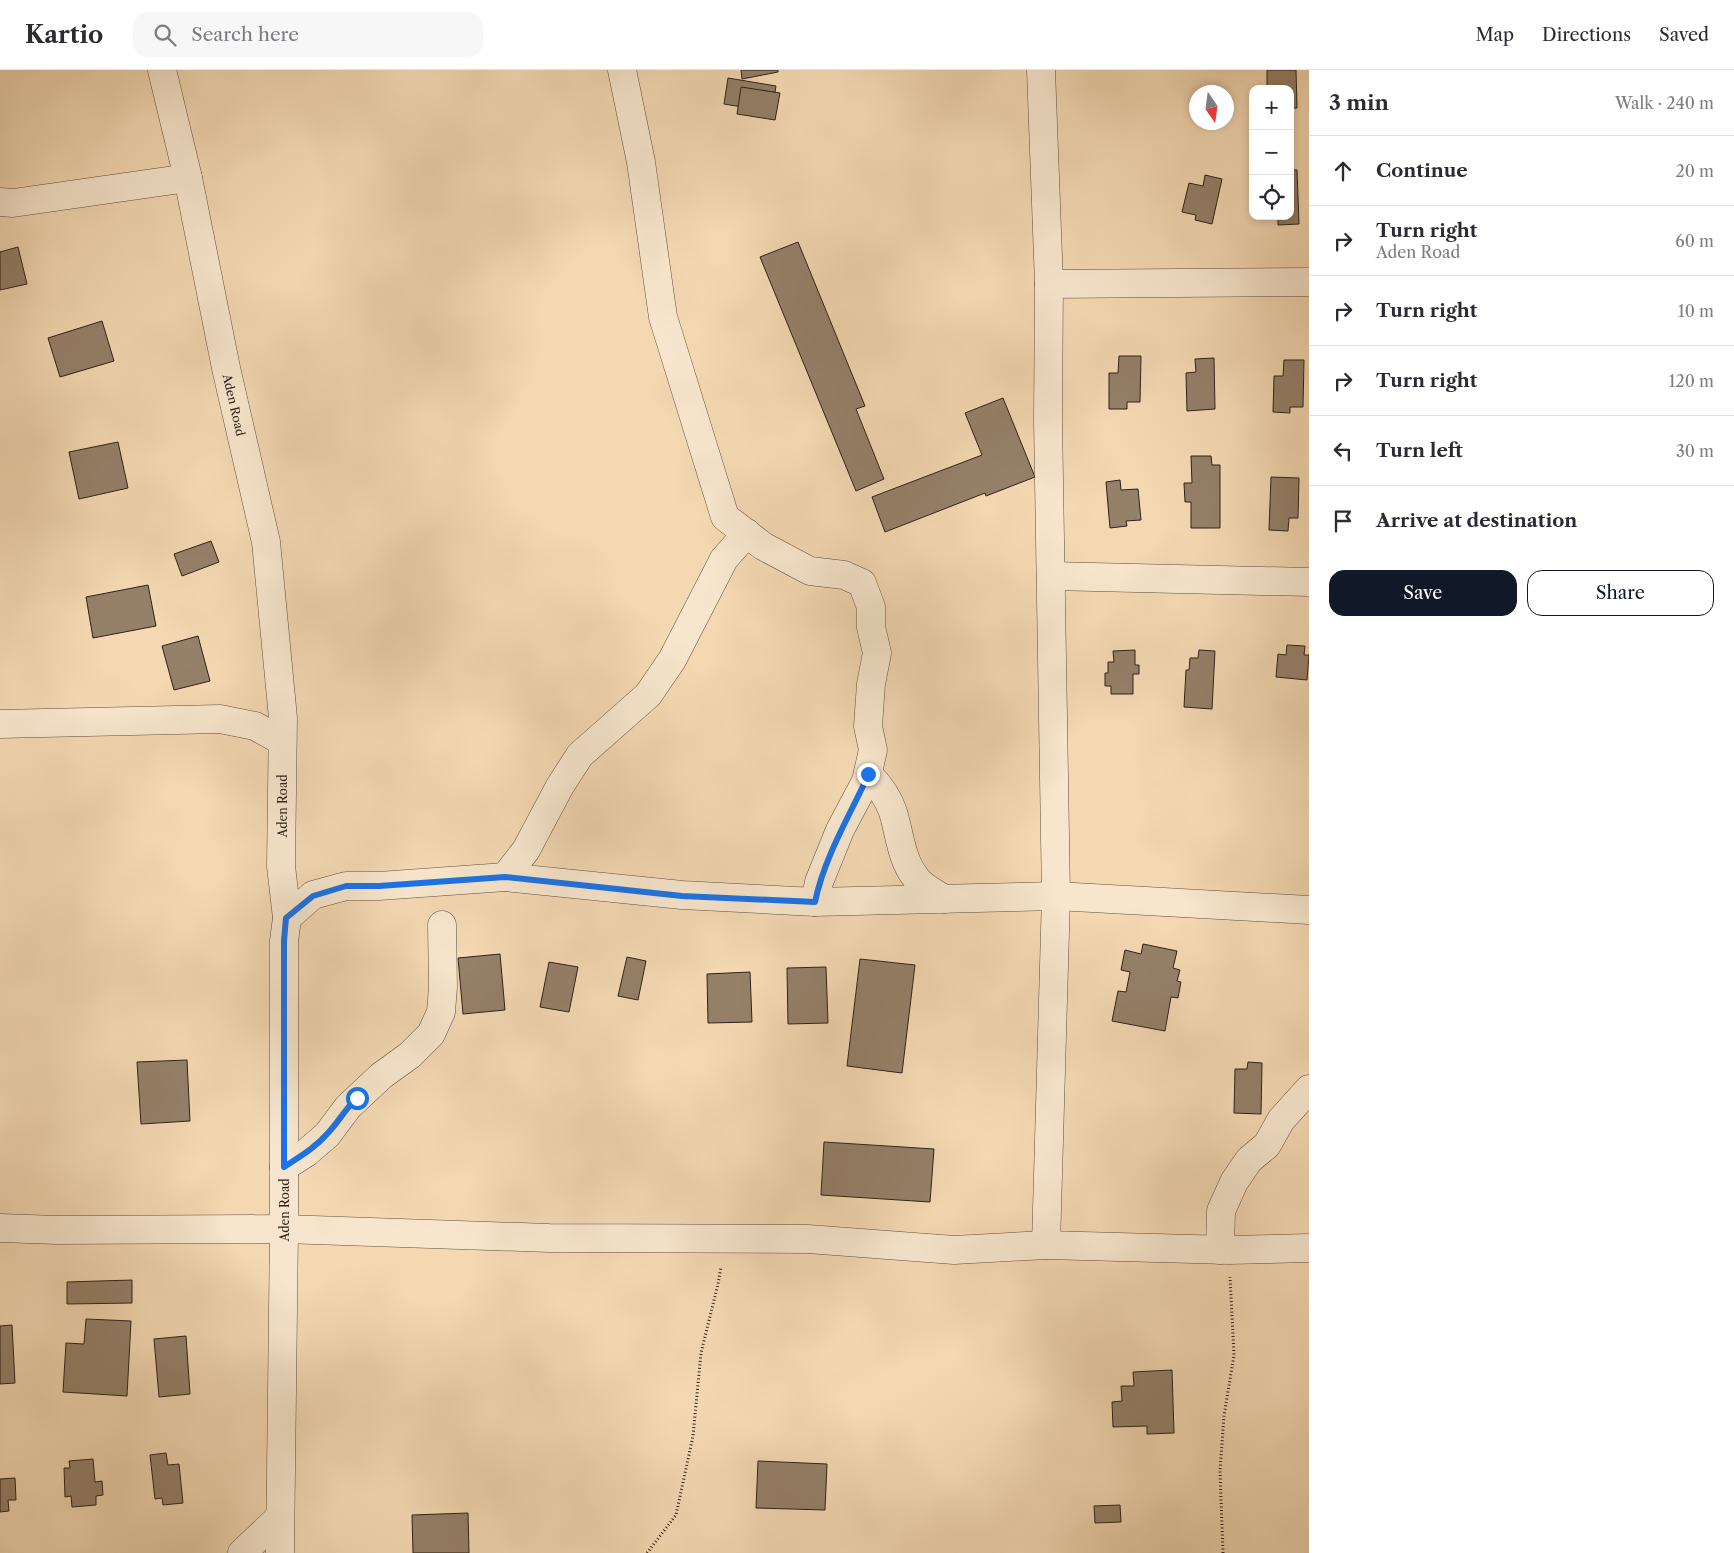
<!DOCTYPE html>
<meta charset="utf-8">
<style>
body{margin:0;font-family:"Libre Caslon Text",serif;background:#f7f7f7;color:#2b2b33}
.controls{position:absolute;right:15px;top:15px;display:grid;overflow:hidden;border-radius:10px;box-shadow:0 2px 8px #0003}
.controls button{width:45px;height:45px;display:grid;place-items:center;padding:0;border:0;border-bottom:1px solid #e1e1e2;background:#fff;color:#2b2b33;font:25px sans-serif}
.compass{position:absolute;left:1189px;top:15px;width:45px;height:45px;border-radius:50%;background:#fff;box-shadow:0 2px 8px #0003;rotate:167deg}
.stop{position:absolute;width:15px;height:15px;margin:-11px;border:4px solid #1a73e8;border-radius:50%;background:#fff}
.stop.end{background:#1a73e8;border-color:#fff;box-shadow:0 1px 5px #0008}
.list{margin:0;padding:0;list-style:none}
h2{display:flex;justify-content:space-between;align-items:center;height:65px;margin:0;padding:0 20px;font-size:21px}
h2 small{font-size:16px;font-weight:400;color:#7c7c81}
.list li{display:grid;grid-template-columns:32px 1fr auto;gap:15px;align-items:center;box-sizing:border-box;height:70px;padding:0 20px;border-top:1px solid #e1e1e2}
.list b{display:block;font-size:19px;white-space:nowrap}
.list p{margin:0;font-size:16px;white-space:nowrap;color:#7c7c81}
.list em{font-size:16px;font-style:normal;color:#7c7c81}
.actions{display:flex;gap:10px;padding:15px 20px}
.actions a{flex:1;padding:11px 0;border:1px solid #111827;border-radius:15px;text-align:center;font-size:18px;color:#111827}
.actions .main{background:#111827;color:#fff}
.icon{flex:none;width:28px;height:28px;fill:none;stroke:currentColor;stroke-width:2;stroke-linecap:round;stroke-linejoin:round}
.map{position:relative;flex:none;width:1309px;height:1483px;overflow:hidden}
header{display:flex;align-items:center;gap:30px;box-sizing:border-box;height:70px;padding:0 25px;background:#fff;border-bottom:1px solid #e1e1e2}
header strong{font-size:24px}
nav{display:flex;gap:28px;margin-inline-start:auto;font-size:18px}
.search{width:350px;height:45px;background:#f7f7f7;display:flex;align-items:center;gap:12px;box-sizing:border-box;padding:0 18px;border-radius:15px;color:#7c7c81;font-size:19px}
main{display:flex}
aside{flex:1;background:#fff}
.map>svg:first-child{display:block}
.building{fill:#958069;stroke:#2f2119}
.lines{fill:none;stroke-linecap:round;stroke-linejoin:round}
.minor-casing{stroke:#604f3f;stroke-width:29}
.path{stroke:#2f2119;stroke-width:3;stroke-dasharray:1 2.5;stroke-linecap:butt}
.minor{stroke:#f7e6cd;stroke-width:28}
.route{stroke:#1a73e8;stroke-width:6}
.labels{text-anchor:middle;dominant-baseline:central;stroke-width:5;stroke-linejoin:round;paint-order:stroke}
.street-label{font-size:12px;fill:#2f2119;stroke:#f7e6cd}
</style>
<header>
<strong>Kartio</strong>
<div class="search"><svg class="icon" aria-label="search" viewBox="0 0 24 24"><circle cx="10" cy="10" r="6"/><path d="M15 15l6 6"/></svg>Search here</div>
<nav><a>Map</a><a>Directions</a><a>Saved</a></nav>
</header>
<main>
<div class="map">
<svg width="1309" height="1483" viewBox="0 0 1309 1483">
<rect width="100%" height="100%" fill="#f3d8b2"/>
<filter id="stains"><feTurbulence type="fractalNoise" baseFrequency=".004" numOctaves="4"/><feColorMatrix values="0 0 0 0 .2 0 0 0 0 .09 0 0 0 0 .02 0 0 0 .5 -.17"/></filter>
<radialGradient id="worn" r=".72"><stop offset=".6" stop-color="#630" stop-opacity="0"/><stop offset="1" stop-color="#630" stop-opacity=".3"/></radialGradient>
<!-- building -->
<g class="building">
<polygon points="741,0 778,0 778,2 742,9"/>
<polygon points="1267,0 1296,0 1297,38 1290,38 1290,19 1267,19"/>
<polygon points="728,8 776,16 772,42 724,34"/>
<polygon points="741,17 780,23 775,50 737,44"/>
<polygon points="1290,100 1297,100 1299,154 1278,155 1278,146 1290,146"/>
<polygon points="1205,105 1222,109 1212,154 1195,150 1196,145 1182,142 1189,113 1203,116"/>
<polygon points="798,172 865,336 856,339 884,409 856,421 760,187"/>
<polygon points="18,177 27,214 0,220 0,182"/>
<polygon points="102,251 114,291 60,307 48,268"/>
<polygon points="1119,286 1141,286 1140,332 1127,332 1127,339 1109,339 1109,303 1118,303"/>
<polygon points="1214,288 1215,339 1187,341 1186,303 1196,302 1195,289"/>
<polygon points="1284,290 1304,290 1303,337 1290,337 1290,343 1273,342 1274,306 1283,306"/>
<polygon points="1003,328 1035,407 986,426 985,423 885,462 872,427 982,385 965,343"/>
<polygon points="118,372 128,418 79,429 69,382"/>
<polygon points="1191,386 1211,386 1212,395 1220,395 1220,458 1191,458 1191,432 1185,432 1184,413 1192,413"/>
<polygon points="1271,407 1299,408 1298,448 1289,448 1288,461 1269,460"/>
<polygon points="1120,410 1121,420 1138,419 1141,450 1126,451 1127,456 1110,458 1106,412"/>
<polygon points="211,471 219,492 182,506 174,484"/>
<polygon points="148,515 156,556 93,568 86,527"/>
<polygon points="198,566 210,611 174,620 162,576"/>
<polygon points="1287,575 1305,576 1304,585 1309,585 1307,610 1276,607 1278,584 1286,585"/>
<polygon points="1135,580 1135,595 1139,595 1139,604 1133,604 1133,624 1111,624 1111,616 1105,616 1105,603 1108,603 1108,592 1114,592 1113,581"/>
<polygon points="1199,580 1215,581 1212,639 1184,637 1186,600 1189,600 1190,588 1198,588"/>
<polygon points="1143,874 1177,881 1173,898 1180,900 1177,911 1181,912 1178,928 1171,927 1165,961 1112,951 1118,921 1126,922 1130,902 1121,900 1125,880 1141,884"/>
<polygon points="500,884 505,940 463,944 458,888"/>
<polygon points="627,887 646,891 638,930 618,926"/>
<polygon points="860,889 915,895 902,1003 847,996"/>
<polygon points="549,892 578,897 569,942 540,937"/>
<polygon points="826,897 828,953 788,954 787,898"/>
<polygon points="750,902 752,952 708,953 707,904"/>
<polygon points="187,990 190,1051 141,1054 137,992"/>
<polygon points="1248,992 1262,993 1261,1044 1234,1043 1235,999 1247,999"/>
<polygon points="824,1072 934,1079 930,1132 821,1125"/>
<polygon points="132,1210 132,1233 67,1234 67,1212"/>
<polygon points="86,1249 131,1251 127,1326 63,1322 66,1273 84,1274"/>
<polygon points="12,1255 15,1313 0,1314 0,1256"/>
<polygon points="186,1266 190,1324 159,1327 154,1269"/>
<polygon points="1172,1300 1174,1363 1147,1364 1147,1356 1113,1357 1112,1332 1122,1331 1121,1316 1134,1316 1133,1302"/>
<polygon points="166,1383 168,1395 179,1394 183,1433 163,1435 162,1428 155,1429 150,1385"/>
<polygon points="93,1389 95,1412 102,1411 103,1425 96,1426 96,1435 72,1437 71,1426 65,1427 64,1398 70,1398 69,1391"/>
<polygon points="758,1391 827,1394 825,1440 756,1438"/>
<polygon points="15,1408 16,1430 8,1430 9,1441 0,1442 0,1409"/>
<polygon points="1120,1435 1121,1452 1095,1453 1094,1436"/>
<polygon points="468,1443 469,1483 413,1483 412,1445"/>
</g>
<g class="lines">
<defs>
<g id="minor">
<polyline points="162,0 188,108 226,298 266,472 283,648 281,796 287,848 284,871 284,1159 280,1483"/>
<polyline points="622,0 641,92 663,247 725,447 763,476 810,501 844,505 862,513 871,537 871,557 877,583 871,614 868,656 873,680 866,711 840,760 819,812 815,832"/>
<polyline points="1041,0 1049,214 1048,351 1056,826 1046,1175"/>
<polyline points="0,132 13,133 188,108"/>
<polyline points="1049,214 1309,212"/>
<polyline points="1051,506 1309,512"/>
<polyline points="0,654 220,649 255,656 282,671"/>
<path d="M868,704c11,11 20,23 25,38 7,23 8,47 23,66 6,9 19,15 28,21"/>
<polyline points="505,807 526,780 560,716 580,685 648,625 672,590 724,489 747,463"/>
<polyline points="287,848 313,825 346,816 379,816 505,807 682,825 815,832 1056,826 1309,840"/>
<polyline points="284,1097 306,1083 327,1065 348,1037 381,1006 410,985 431,964 441,942 443,917 442,855"/>
<polyline points="0,1158 57,1160 284,1159 549,1168 808,1169 954,1180 1046,1175 1229,1180 1309,1178"/>
<polyline points="1220,1180 1221,1141 1234,1112 1249,1090 1267,1075 1281,1050 1309,1019"/>
<polyline points="242,1483 280,1447"/>
</g>
</defs>
<!-- minor casing -->
<use href="#minor" class="minor-casing"/>
<!-- path -->
<g class="path">
<polyline points="647,1483 676,1445 693,1366 701,1283 718,1214 721,1197"/>
<polyline points="1223,1483 1220,1401 1224,1346 1234,1285 1230,1207"/>
</g>
<!-- minor -->
<use href="#minor" class="minor"/>
</g>
<g class="lines">
<!-- route -->
<path class="route" d="M357,1028c-12,11 -19,25 -30,36 -12,14 -28,23 -43,33v-226l2,-23 27,-22 33,-10h33l126,-9 177,19 133,6c9,-43 32,-82 51,-122l2,-6"/>
</g>
<g class="labels">
<!-- street labels -->
<g class="street-label">
<text transform="translate(234 335) rotate(77)">Aden Road</text>
<text transform="translate(282 736) rotate(-90)">Aden Road</text>
<text transform="translate(284 1140) rotate(-90)">Aden Road</text>
</g>
</g>
<rect width="100%" height="100%" filter="url(#stains)"/>
<rect width="100%" height="100%" fill="url(#worn)"/>
</svg>
<div class="controls">
<button>+</button>
<button>−</button>
<button><svg class="icon" aria-label="locate" viewBox="0 0 24 24"><circle cx="12" cy="12" r="6"/><path d="M12 2v4M12 18v4M2 12h4M18 12h4"/></svg></button>
</div>
<svg class="compass" viewBox="-18 -18 36 36"><path d="M0-13l5 13h-10z" fill="#e53935"/><path d="M0 13l5-13h-10z" fill="#7c7c81"/></svg>
<div class="stop" style="left:357px;top:1028px"></div>
<div class="stop end" style="left:868px;top:704px"></div>
</div>
<aside>
<h2>3 min<small>Walk · 240 m</small></h2>
<ul class="list">
<li><svg class="icon" aria-label="ahead" viewBox="0 0 24 24"><path d="M12 20V5M6 11l6-6 6 6"/></svg><div><b>Continue</b></div><em>20 m</em></li>
<li><svg class="icon" aria-label="right" viewBox="0 0 24 24"><path d="M7 20v-9h11M14 6l5 5-5 5"/></svg><div><b>Turn right</b><p>Aden Road</p></div><em>60 m</em></li>
<li><svg class="icon" aria-label="right" viewBox="0 0 24 24"><path d="M7 20v-9h11M14 6l5 5-5 5"/></svg><div><b>Turn right</b></div><em>10 m</em></li>
<li><svg class="icon" aria-label="right" viewBox="0 0 24 24"><path d="M7 20v-9h11M14 6l5 5-5 5"/></svg><div><b>Turn right</b></div><em>120 m</em></li>
<li><svg class="icon" aria-label="left" viewBox="0 0 24 24"><path d="M17 20v-9H6M10 6l-5 5 5 5"/></svg><div><b>Turn left</b></div><em>30 m</em></li>
<li><svg class="icon" aria-label="arrive" viewBox="0 0 24 24"><path d="M6 21V4h12l-3 4 3 4H6"/></svg><div><b>Arrive at destination</b></div></li>
</ul>
<div class="actions"><a class="main">Save</a><a>Share</a></div>
</aside>
</main>
